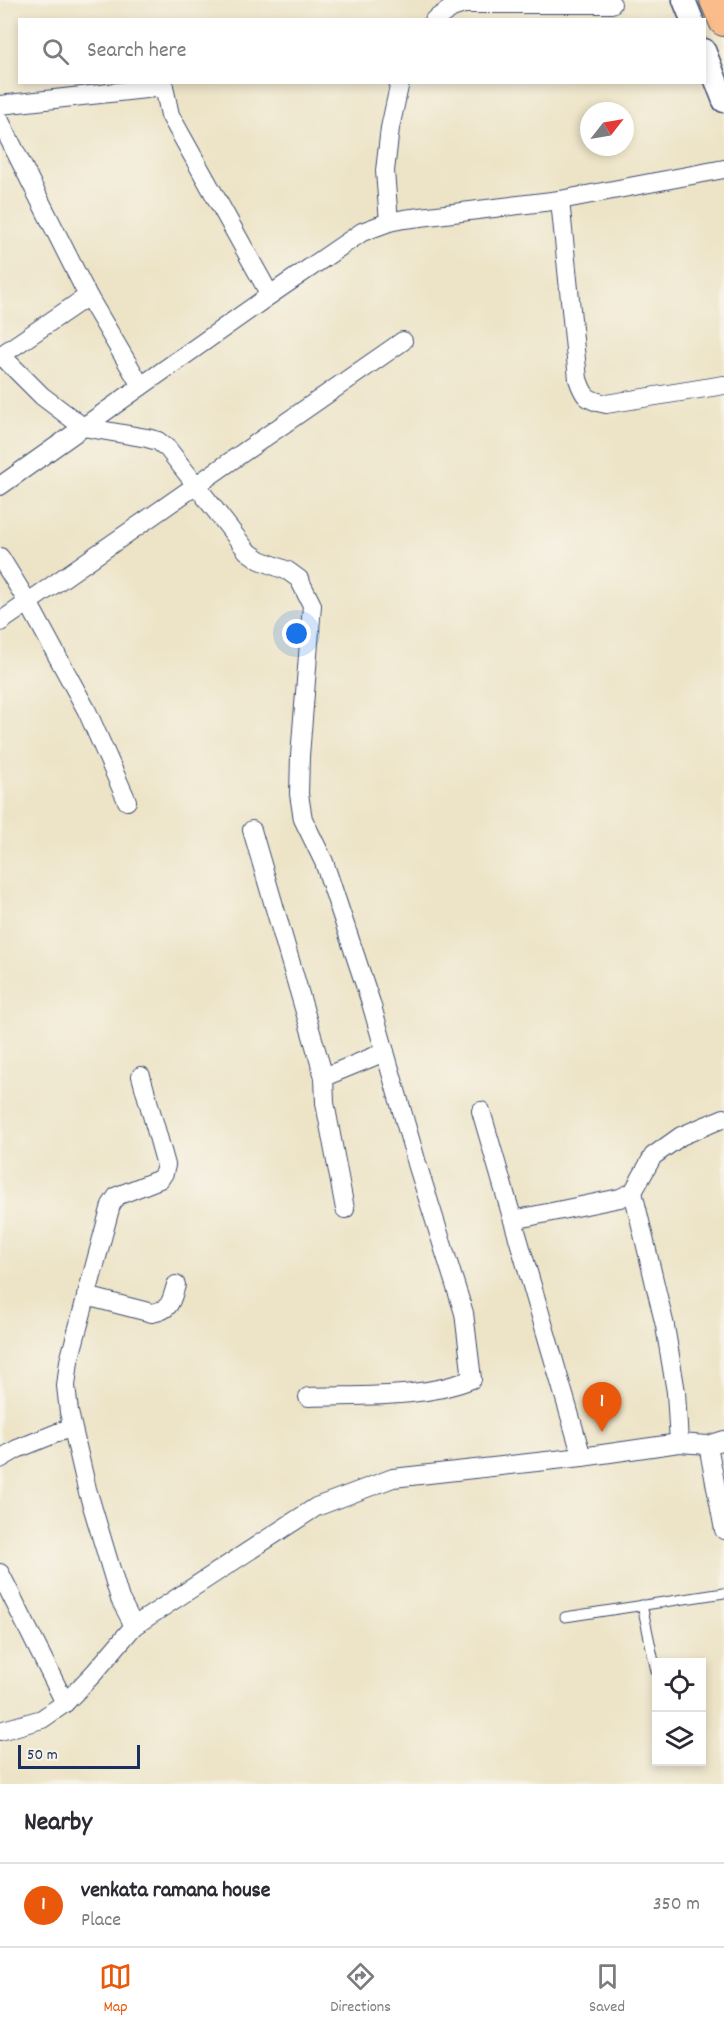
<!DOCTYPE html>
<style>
body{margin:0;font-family:Dekko,sans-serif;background:#f2f2f3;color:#2b2b33}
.controls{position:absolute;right:18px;bottom:18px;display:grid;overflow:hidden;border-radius:0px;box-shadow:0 3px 9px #0003}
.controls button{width:54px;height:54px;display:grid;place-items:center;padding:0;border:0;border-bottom:2px solid #e1e1e2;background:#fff;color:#2b2b33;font:30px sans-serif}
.compass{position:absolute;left:580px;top:102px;width:54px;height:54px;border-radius:50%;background:#fff;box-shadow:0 3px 9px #0003;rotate:59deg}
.scale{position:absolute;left:18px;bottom:15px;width:122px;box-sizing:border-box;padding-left:6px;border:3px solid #1b2f5e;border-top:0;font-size:16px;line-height:21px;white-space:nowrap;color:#1b2f5e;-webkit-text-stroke:4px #f7f3e8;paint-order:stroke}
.you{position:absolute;left:297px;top:634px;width:21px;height:21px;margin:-15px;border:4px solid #fff;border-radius:50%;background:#1a73e8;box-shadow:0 0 0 9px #1a73e833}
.badge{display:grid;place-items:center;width:39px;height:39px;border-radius:50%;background:#ea580c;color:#fff;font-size:20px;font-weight:700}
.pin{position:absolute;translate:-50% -50px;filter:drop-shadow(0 2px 3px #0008)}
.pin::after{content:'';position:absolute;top:32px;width:21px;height:18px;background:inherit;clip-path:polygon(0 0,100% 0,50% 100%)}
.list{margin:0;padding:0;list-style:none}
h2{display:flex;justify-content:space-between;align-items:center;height:78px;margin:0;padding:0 24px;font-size:26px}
h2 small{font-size:20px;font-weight:400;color:#7c7c81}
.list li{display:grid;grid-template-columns:39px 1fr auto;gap:18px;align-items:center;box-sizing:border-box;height:84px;padding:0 24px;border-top:2px solid #e1e1e2}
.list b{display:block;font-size:22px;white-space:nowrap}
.list p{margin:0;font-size:20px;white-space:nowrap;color:#7c7c81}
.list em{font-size:20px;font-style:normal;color:#7c7c81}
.icon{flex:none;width:33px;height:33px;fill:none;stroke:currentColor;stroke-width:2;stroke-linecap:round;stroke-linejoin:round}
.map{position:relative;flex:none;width:724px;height:1784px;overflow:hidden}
.search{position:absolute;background:#fff;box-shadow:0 3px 9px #0003;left:18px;right:18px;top:18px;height:66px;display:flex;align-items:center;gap:15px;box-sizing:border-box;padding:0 21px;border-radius:0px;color:#7c7c81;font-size:22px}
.sheet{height:162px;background:#fff}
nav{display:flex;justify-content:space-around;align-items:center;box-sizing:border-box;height:84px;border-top:2px solid #e1e1e2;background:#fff;font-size:16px;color:#7c7c81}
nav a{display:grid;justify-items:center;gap:3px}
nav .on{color:#ea580c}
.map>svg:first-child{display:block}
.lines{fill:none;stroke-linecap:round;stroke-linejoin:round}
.service-casing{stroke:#3a4a6e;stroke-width:11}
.minor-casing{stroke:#3a4a6e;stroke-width:20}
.tertiary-casing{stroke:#3a4a6e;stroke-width:25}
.trunk-casing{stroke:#3a4a6e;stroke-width:32}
.service{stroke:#fff;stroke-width:9}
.minor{stroke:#fff;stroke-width:18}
.tertiary{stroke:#fff;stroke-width:22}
.trunk{stroke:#f9bc8a;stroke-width:30}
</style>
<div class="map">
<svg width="724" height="1784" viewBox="0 0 724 1784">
<rect width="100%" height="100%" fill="#f7f3e8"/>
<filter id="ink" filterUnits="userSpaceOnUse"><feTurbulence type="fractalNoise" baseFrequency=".0167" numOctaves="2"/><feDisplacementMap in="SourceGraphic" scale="12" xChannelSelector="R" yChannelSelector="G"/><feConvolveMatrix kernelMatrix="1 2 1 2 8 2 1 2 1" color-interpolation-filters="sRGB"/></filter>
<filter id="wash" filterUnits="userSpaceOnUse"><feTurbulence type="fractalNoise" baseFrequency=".008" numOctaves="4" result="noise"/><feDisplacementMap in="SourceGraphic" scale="24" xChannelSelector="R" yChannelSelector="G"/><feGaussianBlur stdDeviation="1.35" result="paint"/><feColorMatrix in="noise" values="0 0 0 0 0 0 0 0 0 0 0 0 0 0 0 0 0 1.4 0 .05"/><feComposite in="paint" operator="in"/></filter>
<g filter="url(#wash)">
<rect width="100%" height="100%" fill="#ede4c7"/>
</g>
<g filter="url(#ink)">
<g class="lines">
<defs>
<g id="service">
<polyline points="642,1605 656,1671"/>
<polyline points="565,1617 724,1593"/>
</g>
<g id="minor">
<polyline points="434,20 452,8 464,4 612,4"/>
<polyline points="163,82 170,115 270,295"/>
<polyline points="0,105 164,87"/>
<polyline points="0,121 88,296 141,386"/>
<path d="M560,200l18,179c6,18 9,21 28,25l118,-19"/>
<polyline points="389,222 385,171 390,128 400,82"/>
<path d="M0,354l42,42 41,31 64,11 11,3 10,8 79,102 13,9 28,11 11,8 13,26 -12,151 -1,38 2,13 2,12 21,43 47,141 47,164 46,146 8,66c-49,20 -111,16 -164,18"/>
<polyline points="0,356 88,296"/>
<polyline points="0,486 270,295 362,232 389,222 404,219 560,200 724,169"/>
<polyline points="0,557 29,604 87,711 127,801"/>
<polyline points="0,622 403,341"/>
<polyline points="252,830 324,1077 325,1103 345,1209"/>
<polyline points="324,1077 385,1052"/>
<polyline points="481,1111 582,1457"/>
<polyline points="633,1192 665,1326 676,1392 679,1443"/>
<polyline points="513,1220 620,1198 633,1192 653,1156 681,1136 724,1118"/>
<path d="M86,1296l66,17c19,-3 19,-12 24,-28"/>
<polyline points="708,1445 724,1530"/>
<polyline points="0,1459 17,1449 72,1427"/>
<polyline points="0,1573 65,1703"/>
<polyline points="134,1626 120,1599 87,1489 69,1412 66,1386 69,1361 111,1205 117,1196 160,1179 164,1173 166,1165 141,1076"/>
<polyline points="0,1731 42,1719 65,1703 94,1673 134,1626 316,1507 393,1478 582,1457 679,1443 708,1445 724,1440"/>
</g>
<g id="tertiary">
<polyline points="684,0 692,20"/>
<polyline points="704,50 724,101"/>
</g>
<polyline id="trunk" points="715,0 724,21"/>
</defs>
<!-- service casing -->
<use href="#service" class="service-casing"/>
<!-- minor casing -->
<use href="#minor" class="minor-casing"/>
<!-- tertiary casing -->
<use href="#tertiary" class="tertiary-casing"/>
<!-- trunk casing -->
<use href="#trunk" class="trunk-casing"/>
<!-- service -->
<use href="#service" class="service"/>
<!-- minor -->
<use href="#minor" class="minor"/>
<!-- tertiary -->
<use href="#tertiary" class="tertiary"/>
<!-- trunk -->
<use href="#trunk" class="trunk"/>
</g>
</g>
</svg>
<div class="controls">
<button><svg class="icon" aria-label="locate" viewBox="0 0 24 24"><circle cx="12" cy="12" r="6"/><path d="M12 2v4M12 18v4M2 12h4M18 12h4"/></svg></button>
<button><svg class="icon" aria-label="layers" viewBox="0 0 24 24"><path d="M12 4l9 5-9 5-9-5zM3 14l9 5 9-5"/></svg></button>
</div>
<svg class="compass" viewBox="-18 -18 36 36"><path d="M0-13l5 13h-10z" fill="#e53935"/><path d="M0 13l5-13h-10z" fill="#7c7c81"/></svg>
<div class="scale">50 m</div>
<div class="you"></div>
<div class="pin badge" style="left:602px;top:1432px">1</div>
<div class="search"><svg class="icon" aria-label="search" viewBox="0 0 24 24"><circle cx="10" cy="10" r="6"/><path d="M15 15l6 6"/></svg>Search here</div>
</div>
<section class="sheet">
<h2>Nearby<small></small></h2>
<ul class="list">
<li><span class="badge">1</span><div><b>venkata ramana house</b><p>Place</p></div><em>350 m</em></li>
</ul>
</section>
<nav>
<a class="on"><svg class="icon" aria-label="map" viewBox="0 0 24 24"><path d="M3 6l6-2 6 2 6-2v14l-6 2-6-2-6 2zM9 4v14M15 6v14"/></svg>Map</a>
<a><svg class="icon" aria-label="directions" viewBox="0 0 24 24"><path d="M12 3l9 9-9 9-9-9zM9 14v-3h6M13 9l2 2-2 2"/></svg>Directions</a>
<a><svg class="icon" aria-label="saved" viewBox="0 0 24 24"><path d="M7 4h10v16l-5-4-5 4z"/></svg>Saved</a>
</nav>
